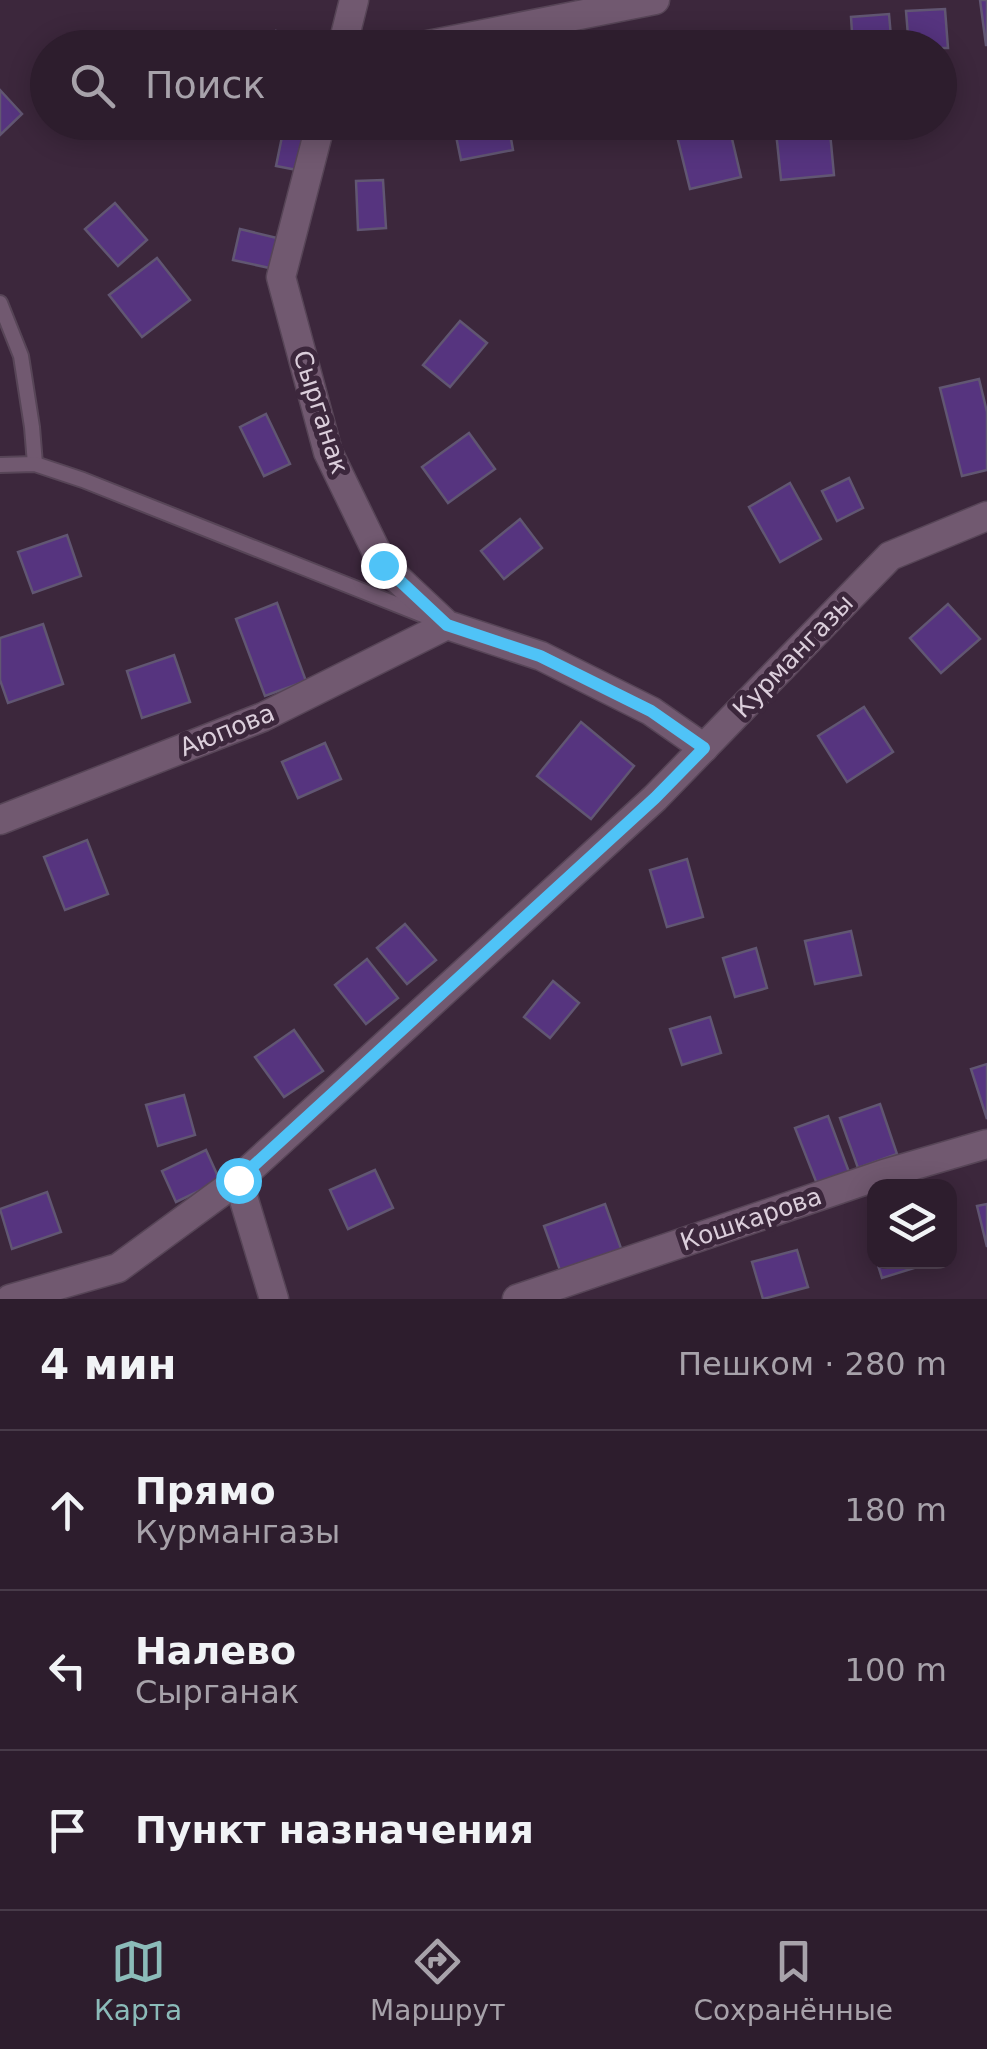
<!DOCTYPE html>
<html lang="ru">
<meta charset="utf-8">
<style>
body{margin:0;font-family:"DejaVu Sans",sans-serif;background:#392a39;color:#f1f3f6}
.controls{position:absolute;right:30px;bottom:30px;display:grid;overflow:hidden;border-radius:20px;box-shadow:0 5px 25px #0003}
.controls button{width:90px;height:90px;display:grid;place-items:center;padding:0;border:0;border-bottom:2px solid #483b49;background:#2d1d2d;color:#f1f3f6;font:50px sans-serif}
.stop{position:absolute;width:30px;height:30px;margin:-22px;border:8px solid #4fc3f7;border-radius:50%;background:#fff}
.stop.end{background:#4fc3f7;border-color:#fff;box-shadow:0 2px 10px #0008}
.list{margin:0;padding:0;list-style:none}
h2{display:flex;justify-content:space-between;align-items:center;height:130px;margin:0;padding:0 40px;font-size:42px}
h2 small{font-size:32px;font-weight:400;color:#a7a2aa}
.list li{display:grid;grid-template-columns:65px 1fr auto;gap:30px;align-items:center;box-sizing:border-box;height:160px;padding:0 40px;border-top:2px solid #483b49}
.list b{display:block;font-size:38px;white-space:nowrap}
.list p{margin:0;font-size:32px;white-space:nowrap;color:#a7a2aa}
.list em{font-size:32px;font-style:normal;color:#a7a2aa}
.icon{flex:none;width:55px;height:55px;fill:none;stroke:currentColor;stroke-width:2;stroke-linecap:round;stroke-linejoin:round}
.map{position:relative;flex:none;width:987px;height:1299px;overflow:hidden}
.search{position:absolute;background:#2d1d2d;box-shadow:0 5px 25px #0003;left:30px;right:30px;top:30px;height:110px;display:flex;align-items:center;gap:25px;box-sizing:border-box;padding:0 35px;border-radius:55px;color:#a7a2aa;font-size:38px}
.sheet{height:610px;background:#2d1d2d}
nav{display:flex;justify-content:space-around;align-items:center;box-sizing:border-box;height:140px;border-top:2px solid #483b49;background:#2d1d2d;font-size:28px;color:#a7a2aa}
nav a{display:grid;justify-items:center;gap:5px}
nav .on{color:#8bbbb9}
.map>svg:first-child{display:block}
.building{fill:#56347f;stroke:#615672;stroke-width:2.5}
.lines{fill:none;stroke-linecap:round;stroke-linejoin:round}
.lane-casing{stroke:#574557;stroke-width:18}
.street-casing{stroke:#574557;stroke-width:31}
.lane{stroke:#715970;stroke-width:14}
.street{stroke:#715970;stroke-width:28}
.route{stroke:#4fc3f7;stroke-width:12}
.labels{text-anchor:middle;dominant-baseline:central;stroke-width:10;stroke-linejoin:round;paint-order:stroke}
.street-label{font-size:25px;fill:#dbcedb;stroke:#3c273c}
</style>
<div class="map">
<svg width="987" height="1299" viewBox="0 0 987 1299">
<rect width="100%" height="100%" fill="#3c273c"/>
<!-- building -->
<g class="building">
<polygon points="980,0 987,0 987,45 986,45"/>
<polygon points="945,9 948,48 909,48 906,11"/>
<polygon points="889,14 892,48 853,48 851,17"/>
<polygon points="276,31 314,41 312,48 272,48"/>
<polygon points="0,90 22,114 0,135"/>
<polygon points="285,122 307,124 297,170 276,166"/>
<polygon points="453,122 508,122 513,150 461,160"/>
<polygon points="681,122 728,122 741,177 690,189 674,124"/>
<polygon points="775,122 829,122 834,175 781,180"/>
<polygon points="383,180 386,228 358,230 356,181"/>
<polygon points="115,203 147,240 118,266 85,229"/>
<polygon points="240,229 281,239 274,269 233,260"/>
<polygon points="157,258 190,300 142,337 109,295"/>
<polygon points="460,321 487,343 450,387 423,365"/>
<polygon points="979,379 987,412 987,470 962,476 940,388"/>
<polygon points="266,414 290,464 264,476 240,427"/>
<polygon points="469,433 495,469 448,503 422,467"/>
<polygon points="849,478 863,508 837,521 822,491"/>
<polygon points="790,483 821,539 780,562 749,507"/>
<polygon points="520,519 542,548 504,579 481,551"/>
<polygon points="67,535 81,576 33,593 18,552"/>
<polygon points="277,603 306,681 265,696 236,619"/>
<polygon points="948,604 980,639 941,673 910,638"/>
<polygon points="43,624 63,684 8,703 0,680 0,638"/>
<polygon points="174,655 190,702 142,718 127,671"/>
<polygon points="864,707 893,752 847,782 818,736"/>
<polygon points="581,722 634,766 591,819 537,776"/>
<polygon points="325,743 341,779 298,798 282,762"/>
<polygon points="87,840 108,894 65,910 44,857"/>
<polygon points="687,859 703,917 667,927 650,870"/>
<polygon points="405,924 436,960 407,984 377,948"/>
<polygon points="851,931 861,975 815,984 805,941"/>
<polygon points="756,948 767,988 735,997 723,958"/>
<polygon points="367,959 398,998 366,1024 335,985"/>
<polygon points="553,981 579,1003 550,1038 524,1017"/>
<polygon points="710,1017 721,1053 682,1065 670,1029"/>
<polygon points="294,1030 323,1071 284,1097 255,1057"/>
<polygon points="987,1064 987,1119 971,1069"/>
<polygon points="184,1095 195,1135 158,1146 146,1105"/>
<polygon points="880,1104 897,1154 858,1168 840,1118"/>
<polygon points="828,1116 849,1172 817,1184 795,1128"/>
<polygon points="206,1150 220,1181 176,1202 162,1171"/>
<polygon points="375,1170 393,1208 348,1229 330,1190"/>
<polygon points="47,1192 61,1232 12,1249 0,1209"/>
<polygon points="605,1204 622,1251 561,1273 544,1226"/>
<polygon points="987,1204 987,1247 977,1206"/>
<polygon points="797,1250 808,1287 763,1299 752,1262"/>
<polygon points="877,1262 926,1262 927,1264 882,1278"/>
</g>
<g class="lines">
<defs>
<g id="lane">
<polyline points="0,303 21,356 32,427 35,464"/>
<polyline points="0,465 35,464 83,480 428,617"/>
</g>
<g id="street">
<polyline points="342,48 354,0"/>
<polyline points="413,48 655,0"/>
<polyline points="321,122 281,277 328,452 383,565 447,625 541,656 651,711 704,748"/>
<polyline points="0,820 263,717 447,625"/>
<polyline points="238,1180 274,1299"/>
<polyline points="10,1299 118,1268 238,1180 655,798 890,556 987,516"/>
<polyline points="517,1299 884,1174 987,1144"/>
</g>
</defs>
<!-- lane casing -->
<use href="#lane" class="lane-casing"/>
<!-- street casing -->
<use href="#street" class="street-casing"/>
<!-- lane -->
<use href="#lane" class="lane"/>
<!-- street -->
<use href="#street" class="street"/>
</g>
<g class="lines">
<!-- route -->
<polyline class="route" points="238,1180 655,798 704,748 651,711 540,656 447,625 383,565"/>
</g>
<g class="labels">
<!-- street labels -->
<g class="street-label">
<text transform="translate(321 412) rotate(72)">Сырганак</text>
<text transform="translate(793 656) rotate(-46)">Курмангазы</text>
<text transform="translate(227 730) rotate(-22)">Аюпова</text>
<text transform="translate(751 1219) rotate(-19)">Кошкарова</text>
</g>
</g>
</svg>
<div class="controls">
<button><svg class="icon" aria-label="layers" viewBox="0 0 24 24"><path d="M12 4l9 5-9 5-9-5zM3 14l9 5 9-5"/></svg></button>
</div>
<div class="stop" style="left:238px;top:1180px"></div>
<div class="stop end" style="left:383px;top:565px"></div>
<div class="search"><svg class="icon" aria-label="search" viewBox="0 0 24 24"><circle cx="10" cy="10" r="6"/><path d="M15 15l6 6"/></svg>Поиск</div>
</div>
<section class="sheet">
<h2>4 мин<small>Пешком · 280 m</small></h2>
<ul class="list">
<li><svg class="icon" aria-label="ahead" viewBox="0 0 24 24"><path d="M12 20V5M6 11l6-6 6 6"/></svg><div><b>Прямо</b><p>Курмангазы</p></div><em>180 m</em></li>
<li><svg class="icon" aria-label="left" viewBox="0 0 24 24"><path d="M17 20v-9H6M10 6l-5 5 5 5"/></svg><div><b>Налево</b><p>Сырганак</p></div><em>100 m</em></li>
<li><svg class="icon" aria-label="arrive" viewBox="0 0 24 24"><path d="M6 21V4h12l-3 4 3 4H6"/></svg><div><b>Пункт назначения</b></div></li>
</ul>
</section>
<nav>
<a class="on"><svg class="icon" aria-label="map" viewBox="0 0 24 24"><path d="M3 6l6-2 6 2 6-2v14l-6 2-6-2-6 2zM9 4v14M15 6v14"/></svg>Карта</a>
<a><svg class="icon" aria-label="directions" viewBox="0 0 24 24"><path d="M12 3l9 9-9 9-9-9zM9 14v-3h6M13 9l2 2-2 2"/></svg>Маршрут</a>
<a><svg class="icon" aria-label="saved" viewBox="0 0 24 24"><path d="M7 4h10v16l-5-4-5 4z"/></svg>Сохранённые</a>
</nav>
